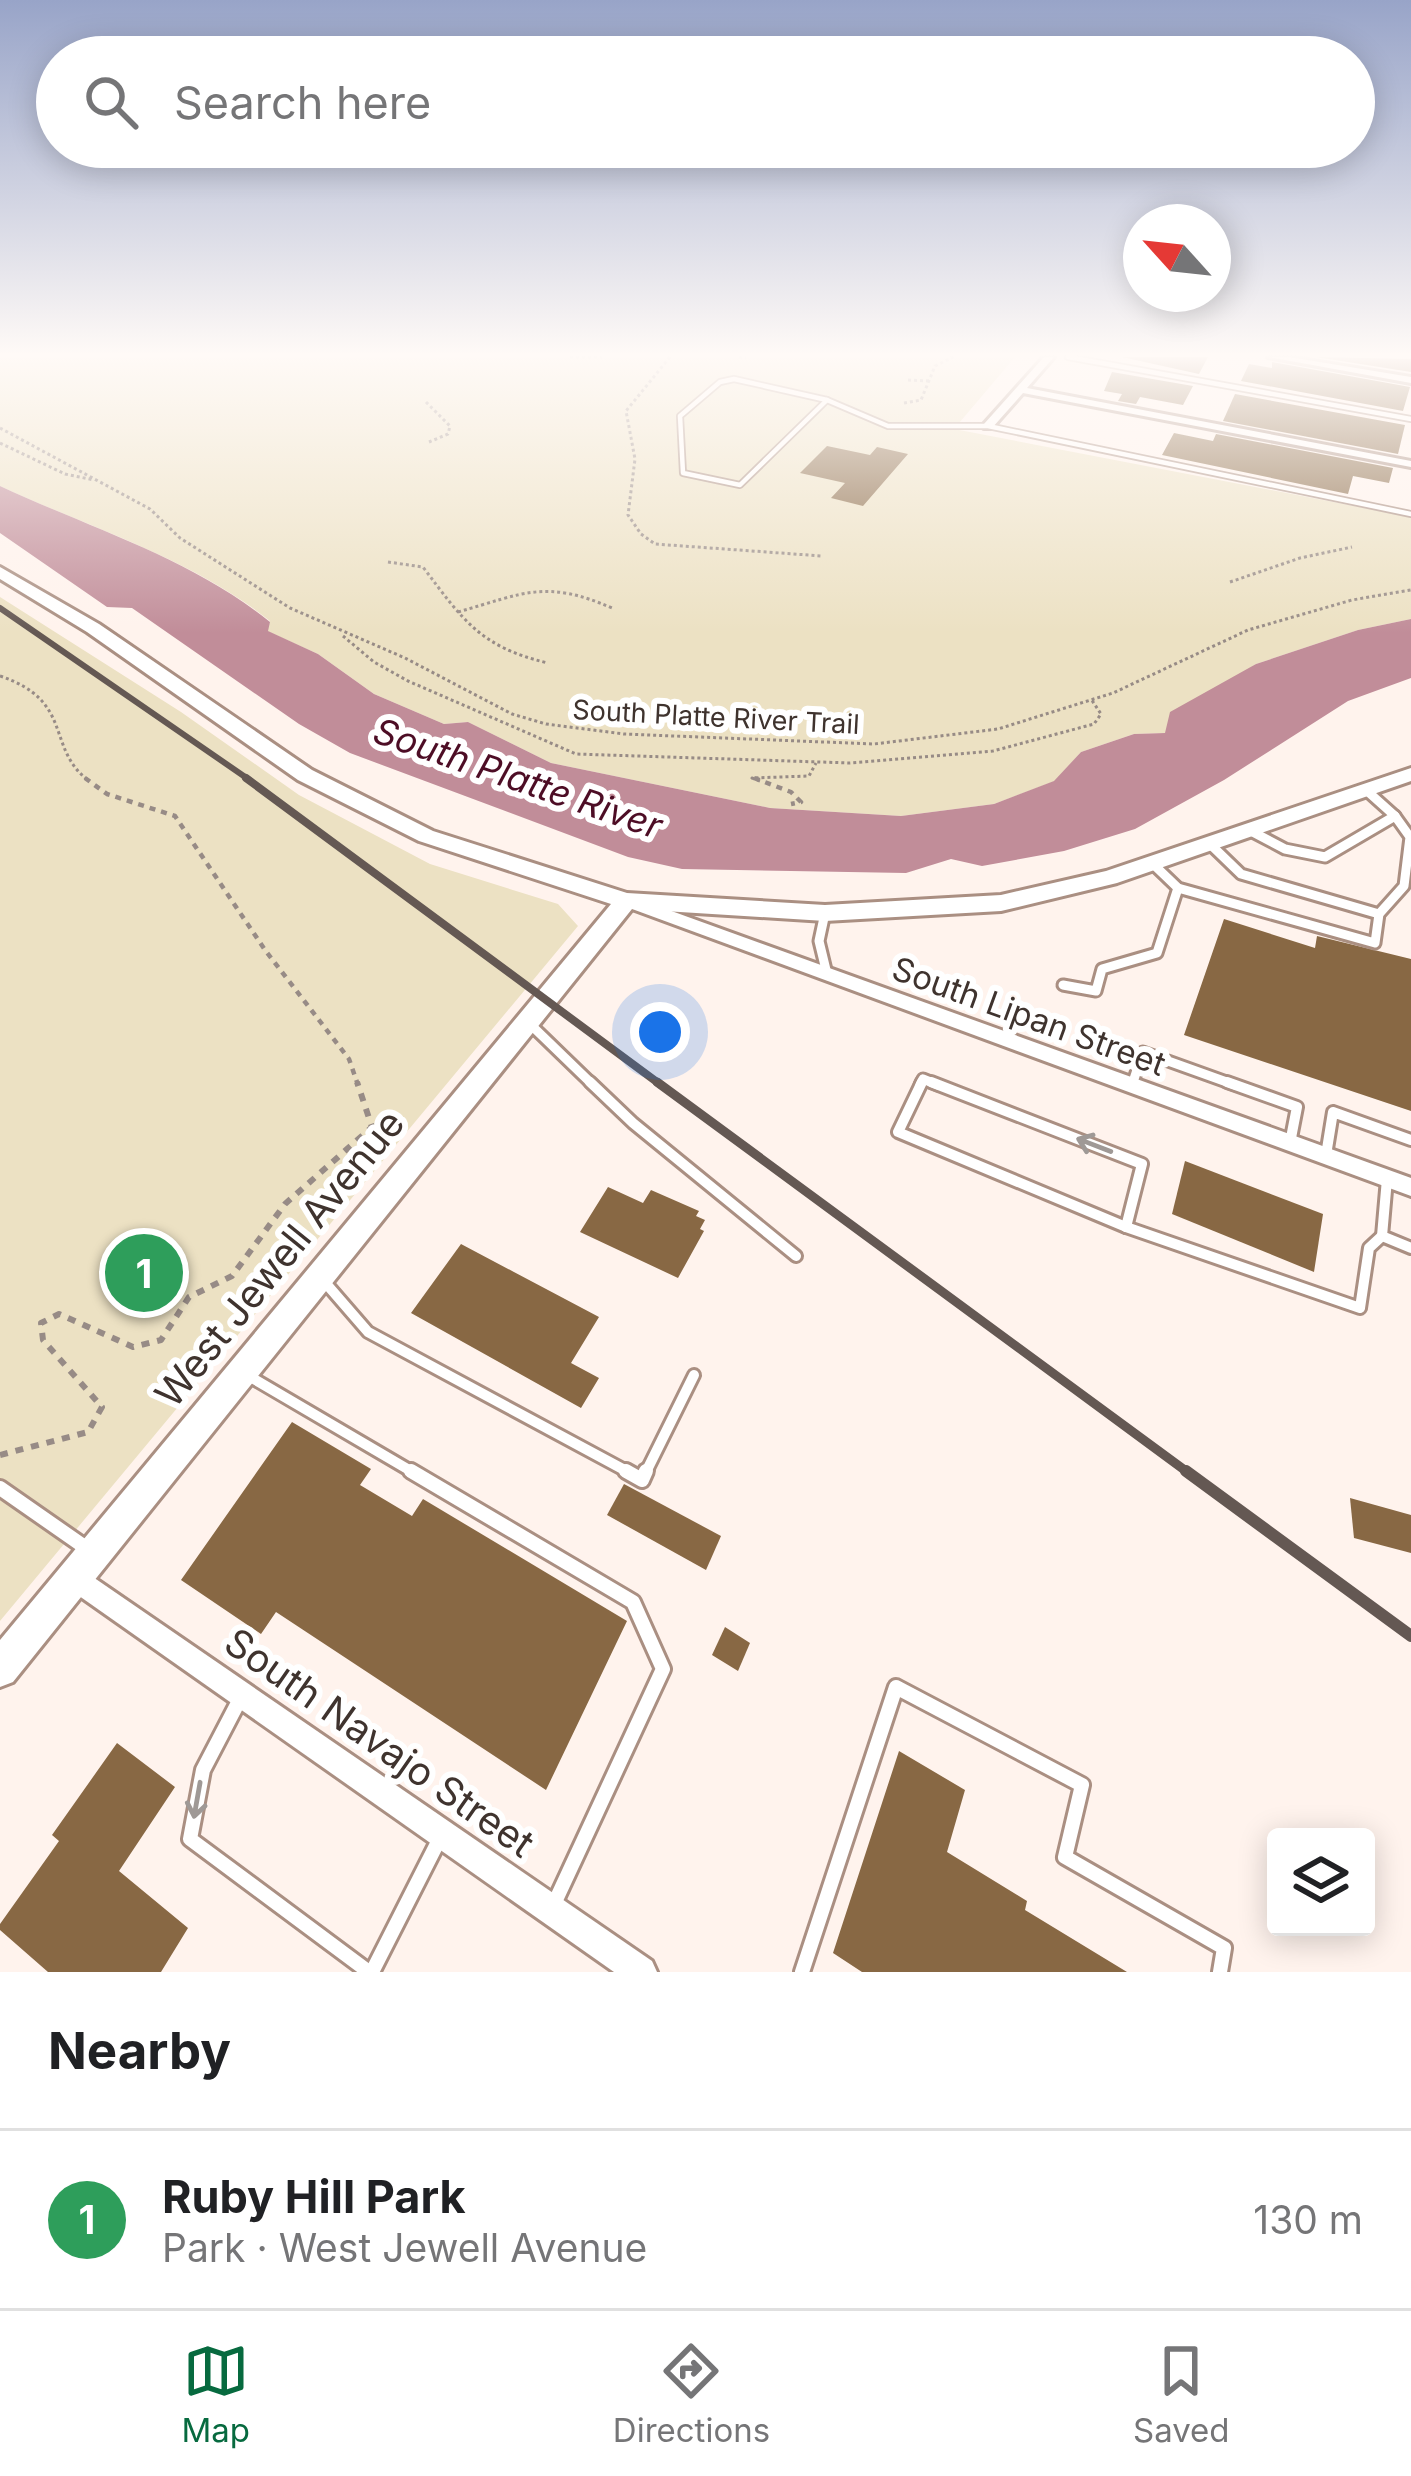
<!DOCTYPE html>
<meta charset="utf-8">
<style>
body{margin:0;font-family:Inter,sans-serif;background:#f2f2f2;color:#202124}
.controls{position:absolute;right:36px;bottom:36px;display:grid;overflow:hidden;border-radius:12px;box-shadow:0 6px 30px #0003}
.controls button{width:108px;height:108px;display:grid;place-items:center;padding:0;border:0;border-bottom:3px solid #e0e0e0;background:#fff;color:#202124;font:60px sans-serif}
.compass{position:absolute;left:1123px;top:204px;width:108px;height:108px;border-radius:50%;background:#fff;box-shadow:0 6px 30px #0003;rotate:297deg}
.you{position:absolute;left:660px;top:1032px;width:42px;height:42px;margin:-30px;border:9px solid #fff;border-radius:50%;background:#1a73e8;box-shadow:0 0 0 18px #1a73e833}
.badge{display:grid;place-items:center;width:78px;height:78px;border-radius:50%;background:#076a3f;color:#fff;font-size:39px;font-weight:700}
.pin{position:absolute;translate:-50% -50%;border:6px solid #fff;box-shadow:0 3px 12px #0006}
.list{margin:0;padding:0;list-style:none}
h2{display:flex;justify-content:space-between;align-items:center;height:156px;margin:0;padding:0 48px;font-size:51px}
h2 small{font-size:39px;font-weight:400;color:#757577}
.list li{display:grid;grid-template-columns:78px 1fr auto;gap:36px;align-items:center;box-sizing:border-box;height:180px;padding:0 48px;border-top:3px solid #e0e0e0}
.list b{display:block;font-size:45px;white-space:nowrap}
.list p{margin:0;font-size:39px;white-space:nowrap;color:#757577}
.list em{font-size:39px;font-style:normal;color:#757577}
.icon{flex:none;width:66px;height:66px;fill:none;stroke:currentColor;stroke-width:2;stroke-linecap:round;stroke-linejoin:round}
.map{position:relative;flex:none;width:1411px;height:1972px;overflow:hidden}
.search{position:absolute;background:#fff;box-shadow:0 6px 30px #0003;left:36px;right:36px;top:36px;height:132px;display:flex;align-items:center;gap:30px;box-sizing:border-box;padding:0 42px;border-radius:66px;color:#757577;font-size:45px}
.sheet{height:336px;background:#fff}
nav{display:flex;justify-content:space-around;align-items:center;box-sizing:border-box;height:168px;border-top:3px solid #e0e0e0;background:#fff;font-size:33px;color:#757577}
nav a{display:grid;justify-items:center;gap:6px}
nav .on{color:#076a3f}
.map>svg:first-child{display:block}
.green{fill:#ece1c3}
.water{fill:#c18d99}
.building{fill:#886844}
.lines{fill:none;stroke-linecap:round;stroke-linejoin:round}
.service-far3-casing{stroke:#aa8f82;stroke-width:8}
.service-far2-casing{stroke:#aa8f82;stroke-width:15}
.service-far1-casing{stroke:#aa8f82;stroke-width:16}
.service-casing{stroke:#aa8f82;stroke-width:20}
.minor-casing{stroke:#aa8f82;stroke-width:6}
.tertiary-casing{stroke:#aa8f82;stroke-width:6}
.path-far2{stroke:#978b86;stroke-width:3;stroke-dasharray:3 3;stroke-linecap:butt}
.path-far1{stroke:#978b86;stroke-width:4.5;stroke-dasharray:6 6;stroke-linecap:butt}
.path{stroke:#978b86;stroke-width:6;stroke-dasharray:8 8;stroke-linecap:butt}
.service-far3{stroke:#fff;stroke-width:4.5}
.service-far2{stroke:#fff;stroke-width:9}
.service-far1{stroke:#fff;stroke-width:10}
.service{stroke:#fff;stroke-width:14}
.minor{fill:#fff;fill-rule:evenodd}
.tertiary{fill:#fff;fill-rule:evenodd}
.rail-far3{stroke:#645853;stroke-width:6}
.rail-far2{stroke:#645853;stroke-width:8}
.rail-far1{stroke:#645853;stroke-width:9}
.rail{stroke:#645853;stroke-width:12}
.oneway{stroke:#9f9996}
.labels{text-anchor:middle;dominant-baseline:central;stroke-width:12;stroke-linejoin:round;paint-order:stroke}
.far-street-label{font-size:27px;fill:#3f332e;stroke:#fff}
.street-label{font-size:33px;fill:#3f332e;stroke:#fff}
.water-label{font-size:36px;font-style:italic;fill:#4d0d25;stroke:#fff}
.near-street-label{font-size:39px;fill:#3f332e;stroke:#fff}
</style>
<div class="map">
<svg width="1411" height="1972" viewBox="0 0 1411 1972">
<rect width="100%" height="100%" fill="#fff3ed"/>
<!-- green -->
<g class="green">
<path d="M0,357h1015l-61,72 457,88v102l-53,11 -102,34 -37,24 -53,45 -32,1 -53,18 -26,29 -61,23 -93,12 -131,-8 -219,-45 -83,-41 -24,2 -70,-30 -56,-40 -51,-23 3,-10c-79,-63 -180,-93 -270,-135z"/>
<polygon points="0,597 181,712 299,795 430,864 558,904 578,926 0,1621"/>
</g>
<!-- water -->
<path class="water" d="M0,486c90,42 191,72 270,136l-2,9 50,23 56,40 70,30 24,-2 83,41 219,45 131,8 93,-12 60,-23 27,-29 53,-18 31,-1 5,-21 86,-48 102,-34 53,-11v59l-63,23 -124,79 -89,49 -71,22 -82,15 -31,-7 -45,14 -224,-4 -54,-12 -278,-104 -51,-29 -167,-116 -25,-1 -107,-74z"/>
<!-- building -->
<g class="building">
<polygon points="1122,357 1208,357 1199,374"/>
<polygon points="1316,357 1411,359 1411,372"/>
<polygon points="1272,362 1410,387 1403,411 1241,381 1249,364 1272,368"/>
<polygon points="1112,372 1193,386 1183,405 1140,397 1136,404 1118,401 1122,394 1104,391"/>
<polygon points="1235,394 1405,425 1398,454 1223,421"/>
<polygon points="1174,433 1213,441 1216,434 1393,468 1389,483 1353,476 1348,494 1162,455"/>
<polygon points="827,446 870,455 877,447 908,454 863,506 831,498 845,483 800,473"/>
<polygon points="1224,919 1315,948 1317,936 1411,959 1411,1111 1184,1035"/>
<polygon points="1185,1161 1323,1214 1314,1272 1172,1214"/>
<polygon points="608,1187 643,1203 651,1190 699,1211 696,1216 705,1220 700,1229 704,1231 678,1278 580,1232"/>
<polygon points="461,1244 599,1317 571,1363 599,1378 581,1408 411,1313"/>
<polygon points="292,1422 371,1469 360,1485 412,1516 423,1499 627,1621 546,1790 276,1612 261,1634 181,1580"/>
<polygon points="624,1484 721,1536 706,1570 607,1515"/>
<polygon points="1350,1498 1411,1515 1411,1553 1354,1538"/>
<polygon points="725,1627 750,1643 738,1671 712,1655"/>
<polygon points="117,1743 175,1787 119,1871 188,1928 161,1972 48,1972 0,1930 0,1924 59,1841 52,1835"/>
<polygon points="899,1751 965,1790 947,1852 1027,1901 1025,1910 1127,1972 862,1972 833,1953"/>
</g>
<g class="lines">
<defs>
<g id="service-far3">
<polyline points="1068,357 1411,419"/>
<polygon points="734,379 827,400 740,485 683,473 680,416 720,382"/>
<polyline points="827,400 888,426 988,426 1411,514"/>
</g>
<g id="service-far2">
<polyline points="1249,830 1285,849 1325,857 1395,816 1366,790"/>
<polyline points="1210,844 1241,874 1379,914"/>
<polyline points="1152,863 1178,888 1375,943 1379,914 1404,886 1410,837 1395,816"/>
<polyline points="825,913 819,941 827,974"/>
<polyline points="1063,985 1096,991 1102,969 1157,953 1178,888"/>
<polyline points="530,1024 593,1085"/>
<polyline points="920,1085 923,1079 938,1085"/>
<polyline points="1132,1085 1143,1052 1235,1085"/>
</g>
<g id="service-far1">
<polyline points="590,1082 633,1123 796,1256"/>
<polyline points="922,1082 898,1132 1126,1227"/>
<polyline points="931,1082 1142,1164 1126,1227"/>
<polyline points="1227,1082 1297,1107 1290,1143"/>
<polyline points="1326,1155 1333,1112 1411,1140"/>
<polyline points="1387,1179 1382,1236 1411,1248"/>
<polyline points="1126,1227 1360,1308 1369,1248 1382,1236"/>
<polyline points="323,1280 368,1332 632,1474"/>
<polyline points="247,1375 416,1474"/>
<polyline points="645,1474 694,1375"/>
</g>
<g id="service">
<polyline points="411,1471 633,1602 663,1669 554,1904"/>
<polyline points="626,1471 642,1480 646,1471"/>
<polyline points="0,1488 89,1550"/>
<polyline points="240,1699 203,1770 190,1839 369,1972"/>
<polyline points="372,1972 440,1838"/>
<polyline points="802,1972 896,1687 1082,1785 1065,1857 1224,1948 1220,1972"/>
</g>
<g id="minor">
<polygon points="1044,357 1054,357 1027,388 1411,461 1411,467 1023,393 992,428 984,428 984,424"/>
<polygon points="1268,357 1289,357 1411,377 1411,383"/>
<polygon points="630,896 1411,1178 1411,1196 624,906 622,902"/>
<polygon points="74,1564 652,1961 657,1972 614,1972 65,1586 61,1577 65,1568"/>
</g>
<polygon id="tertiary" points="0,567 99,624 312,770 433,831 627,893 825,905 1001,895 1106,871 1411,768 1411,781 1117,883 1001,911 825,921 632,909 13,1682 0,1687 0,1640 611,904 419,841 298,780 87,632 0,579"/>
</defs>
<!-- service-far3 casing -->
<use href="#service-far3" class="service-far3-casing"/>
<!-- service-far2 casing -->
<use href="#service-far2" class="service-far2-casing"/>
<!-- service-far1 casing -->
<use href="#service-far1" class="service-far1-casing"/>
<!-- service casing -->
<use href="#service" class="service-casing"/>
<!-- minor casing -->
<use href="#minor" class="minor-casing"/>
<!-- tertiary casing -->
<use href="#tertiary" class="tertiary-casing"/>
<!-- path-far2 -->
<g class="path-far2">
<polyline points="570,357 602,357"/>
<polyline points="670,357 626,411 635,459 628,515 641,534 655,544 822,556"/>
<polyline points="739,357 746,357"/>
<polyline points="908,380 931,381"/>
<polyline points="426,402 450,426 448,434 429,442"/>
<polyline points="904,403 921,400 935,366 953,357"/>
<polyline points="0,428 150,509 180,538 290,608 405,658 512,714 546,724 624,734 874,744 998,729 1113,693 1248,630 1352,600 1411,590"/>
<polyline points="0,443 65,474 94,480"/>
<path d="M388,562l35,5c40,53 57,80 125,96"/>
<polyline points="1230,582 1300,558 1352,547"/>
<path d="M458,612c67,-19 87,-33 154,-4"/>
<polyline points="343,636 374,662 408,681 576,754 850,763 993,751 1094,724 1101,714 1091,699"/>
<path d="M0,676c75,25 45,72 89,105"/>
<polyline points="760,781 752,778 809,776 816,763"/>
</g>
<!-- path-far1 -->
<g class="path-far1">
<polyline points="85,778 107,794 175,816 265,950 349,1059 358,1085"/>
<polyline points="754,778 791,792 801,802 791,804"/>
</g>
<!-- path -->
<polyline class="path" points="0,1455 88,1432 102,1407 43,1340 41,1323 59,1314 133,1347 161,1340 189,1297 232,1276 285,1204 372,1127 357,1082"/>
<!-- service-far3 -->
<use href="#service-far3" class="service-far3"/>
<!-- service-far2 -->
<use href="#service-far2" class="service-far2"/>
<!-- service-far1 -->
<use href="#service-far1" class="service-far1"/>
<!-- service -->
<use href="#service" class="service"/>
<!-- minor -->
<use href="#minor" class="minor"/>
<!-- tertiary -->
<use href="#tertiary" class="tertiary"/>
<!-- rail-far3 -->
<polyline class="rail-far3" points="0,608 251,781"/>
<!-- rail-far2 -->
<polyline class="rail-far2" points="246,778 661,1085"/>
<!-- rail-far1 -->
<polyline class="rail-far1" points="657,1082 1190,1474"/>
<!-- rail -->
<polyline class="rail" points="1186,1471 1411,1636"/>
</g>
<!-- one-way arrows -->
<defs><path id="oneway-shaft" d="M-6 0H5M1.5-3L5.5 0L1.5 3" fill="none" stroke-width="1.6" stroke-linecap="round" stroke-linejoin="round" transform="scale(3)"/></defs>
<g class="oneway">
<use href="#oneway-shaft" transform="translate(1094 1145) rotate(-159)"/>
<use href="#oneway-shaft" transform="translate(197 1800) rotate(100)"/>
</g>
<!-- sky -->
<linearGradient id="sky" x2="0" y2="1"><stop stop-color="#98a4c8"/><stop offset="0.56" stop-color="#fffaf7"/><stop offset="1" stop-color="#fffaf7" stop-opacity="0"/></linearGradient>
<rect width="1411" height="633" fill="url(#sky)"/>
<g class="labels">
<!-- far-street labels -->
<g class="far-street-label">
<text transform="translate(716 717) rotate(3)">South Platte River Trail</text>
</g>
<!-- street labels -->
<g class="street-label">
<text transform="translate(1029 1016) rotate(20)">South Lipan Street</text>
</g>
<!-- water labels -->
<g class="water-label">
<text transform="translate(518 778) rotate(19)">South Platte River</text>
</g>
<!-- near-street labels -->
<g class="near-street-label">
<text transform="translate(279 1258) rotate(-51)">West Jewell Avenue</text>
<text transform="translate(380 1742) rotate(35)">South Navajo Street</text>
</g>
</g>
</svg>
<div class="controls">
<button><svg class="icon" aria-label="layers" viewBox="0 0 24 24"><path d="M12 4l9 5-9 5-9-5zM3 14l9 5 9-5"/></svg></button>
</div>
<svg class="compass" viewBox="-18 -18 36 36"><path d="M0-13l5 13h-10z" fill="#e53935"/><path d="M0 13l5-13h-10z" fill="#757577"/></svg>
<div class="you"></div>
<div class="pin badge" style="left:144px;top:1273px;background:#2e9e5b">1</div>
<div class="search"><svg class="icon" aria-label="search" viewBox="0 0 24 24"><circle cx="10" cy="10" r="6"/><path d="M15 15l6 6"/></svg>Search here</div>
</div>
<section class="sheet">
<h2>Nearby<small></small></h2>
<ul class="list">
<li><span class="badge" style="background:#2e9e5b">1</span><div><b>Ruby Hill Park</b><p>Park · West Jewell Avenue</p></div><em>130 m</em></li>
</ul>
</section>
<nav>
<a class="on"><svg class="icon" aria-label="map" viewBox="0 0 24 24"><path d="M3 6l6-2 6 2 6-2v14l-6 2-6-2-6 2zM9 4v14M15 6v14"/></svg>Map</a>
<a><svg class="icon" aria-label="directions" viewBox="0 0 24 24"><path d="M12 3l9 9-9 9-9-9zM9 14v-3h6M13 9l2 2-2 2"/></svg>Directions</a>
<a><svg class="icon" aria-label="saved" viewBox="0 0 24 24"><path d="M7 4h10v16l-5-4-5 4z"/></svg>Saved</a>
</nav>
